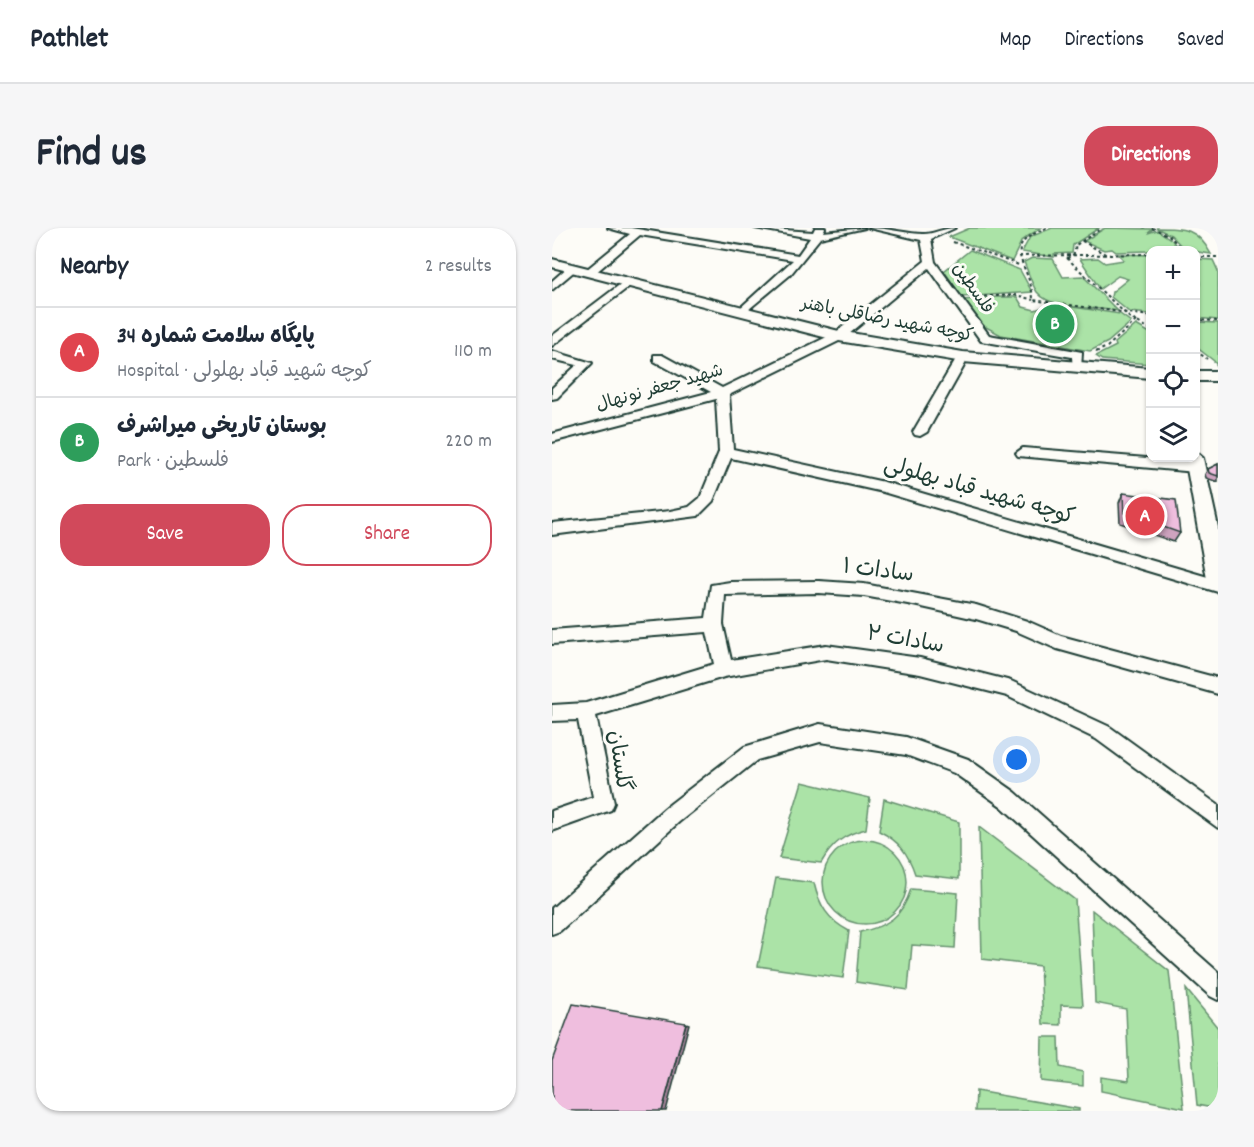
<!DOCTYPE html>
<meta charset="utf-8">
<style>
body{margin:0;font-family:Dekko,"Playpen Sans Arabic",sans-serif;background:#f6f6f7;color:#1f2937}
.controls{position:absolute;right:18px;top:18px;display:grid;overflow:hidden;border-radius:12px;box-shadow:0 2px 4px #0004}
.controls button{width:54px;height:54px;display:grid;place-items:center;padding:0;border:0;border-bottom:2px solid #e0e1e3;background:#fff;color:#1f2937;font:30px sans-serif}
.you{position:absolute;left:465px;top:532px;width:21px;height:21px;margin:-15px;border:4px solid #fff;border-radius:50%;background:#1a73e8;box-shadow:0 0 0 9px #1a73e833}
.badge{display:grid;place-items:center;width:39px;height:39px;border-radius:50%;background:#d1495b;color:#fff;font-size:20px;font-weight:700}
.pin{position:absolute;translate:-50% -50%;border:3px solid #fff;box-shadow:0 2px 6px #0006}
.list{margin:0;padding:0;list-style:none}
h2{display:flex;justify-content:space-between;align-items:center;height:78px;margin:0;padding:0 24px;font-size:26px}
h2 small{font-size:20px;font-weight:400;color:#747a83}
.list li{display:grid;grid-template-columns:39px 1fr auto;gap:18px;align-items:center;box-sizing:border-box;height:90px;padding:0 24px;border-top:2px solid #e0e1e3}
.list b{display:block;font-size:22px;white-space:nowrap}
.list p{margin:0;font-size:20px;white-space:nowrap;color:#747a83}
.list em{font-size:20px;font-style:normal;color:#747a83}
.actions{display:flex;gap:12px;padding:18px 24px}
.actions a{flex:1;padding:14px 0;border:2px solid #d1495b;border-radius:24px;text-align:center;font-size:21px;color:#d1495b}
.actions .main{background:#d1495b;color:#fff}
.icon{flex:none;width:33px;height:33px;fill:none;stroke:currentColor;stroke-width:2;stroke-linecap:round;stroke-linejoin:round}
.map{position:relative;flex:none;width:666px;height:883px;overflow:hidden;border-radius:24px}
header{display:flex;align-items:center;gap:36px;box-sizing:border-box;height:84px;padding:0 30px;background:#fff;border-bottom:2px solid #e0e1e3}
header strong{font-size:28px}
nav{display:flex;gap:33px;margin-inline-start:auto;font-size:21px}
.intro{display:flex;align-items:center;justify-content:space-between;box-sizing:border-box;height:144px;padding:0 36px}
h1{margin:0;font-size:42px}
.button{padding:15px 27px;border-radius:24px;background:#d1495b;color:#fff;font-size:21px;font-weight:700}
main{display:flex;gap:36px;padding:0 36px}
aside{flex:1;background:#fff;border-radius:24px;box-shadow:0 2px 4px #0004}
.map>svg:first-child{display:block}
.green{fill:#abe3a7;stroke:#65906e;stroke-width:1.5}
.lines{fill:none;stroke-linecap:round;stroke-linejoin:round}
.street-casing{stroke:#1f3d34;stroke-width:4}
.secondary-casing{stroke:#1f3d34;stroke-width:4}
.path{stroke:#1f3d34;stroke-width:2;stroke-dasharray:3 3;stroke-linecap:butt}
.street{fill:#fdfcf7;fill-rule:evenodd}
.secondary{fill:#fdfcf7;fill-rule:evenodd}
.wall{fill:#cea3bf;stroke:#1f3d34;stroke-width:1.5}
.shaded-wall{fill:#a7859b;stroke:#1f3d34;stroke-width:1.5}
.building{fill:#efbede;stroke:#1f3d34;stroke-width:1.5}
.labels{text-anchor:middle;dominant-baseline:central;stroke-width:6;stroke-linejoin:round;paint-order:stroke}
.far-street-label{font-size:18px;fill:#1f3d34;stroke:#fdfcf7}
.street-label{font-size:22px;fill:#1f3d34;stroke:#fdfcf7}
</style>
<header>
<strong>Pathlet</strong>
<nav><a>Map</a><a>Directions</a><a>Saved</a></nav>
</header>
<div class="intro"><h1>Find us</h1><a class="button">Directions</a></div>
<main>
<aside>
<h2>Nearby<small>2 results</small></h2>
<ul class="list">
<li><span class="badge" style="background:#e0444e">A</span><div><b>پایگاه سلامت شماره 34</b><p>Hospital · کوچه شهید قباد بهلولی</p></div><em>110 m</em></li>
<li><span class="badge" style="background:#2e9e5b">B</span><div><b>بوستان تاریخی میراشرف</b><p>Park · فلسطین</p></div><em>220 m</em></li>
</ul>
<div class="actions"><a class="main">Save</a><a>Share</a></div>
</aside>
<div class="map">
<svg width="666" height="883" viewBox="0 0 666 883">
<rect width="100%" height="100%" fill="#fdfcf7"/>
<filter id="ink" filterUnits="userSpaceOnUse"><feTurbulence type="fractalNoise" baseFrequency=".0167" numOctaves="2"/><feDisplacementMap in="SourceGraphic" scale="12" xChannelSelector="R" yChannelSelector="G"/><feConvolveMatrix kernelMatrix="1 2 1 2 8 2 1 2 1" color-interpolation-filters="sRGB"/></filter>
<g filter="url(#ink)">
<!-- green -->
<g class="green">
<polygon points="418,0 489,0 470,12 460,33 397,9"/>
<polygon points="500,0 547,0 521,17 520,25 502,26 502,29 470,24 478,9"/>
<polygon points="553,0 601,1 596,5 605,2 620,12 627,22 564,24 560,21 552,22 532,13"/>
<path d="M604,0c29,0 41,0 55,26l-26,-4 -14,-15z"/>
<polygon points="418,22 468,42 480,64 410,69 392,43"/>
<polygon points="566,26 598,27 598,86 577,84 559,69 560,64 576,51 566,48 548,61 528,31 546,30 553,35 572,32"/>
<path d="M480,30l21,1 10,18 20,-1 35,35c-23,-5 -65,1 -81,-19 -6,-9 -9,-21 -13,-30z"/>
<polygon points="644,31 661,32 666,43 666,92 644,90 644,67 648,56"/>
<polygon points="445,69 465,69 471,79 483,82 500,76 555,84 568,86 579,94 556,114 538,123 449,107 430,97 412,72"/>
<polygon points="644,94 666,95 666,139 662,133 644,119"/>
<polygon points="584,97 598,105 598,136 550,132 544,128 564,118 563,115"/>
<path d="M250,554l68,16 -4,31c-22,5 -34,15 -45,34l-42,-5z"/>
<path d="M332,571l75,23v57l-44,-5c-7,-21 -16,-33 -36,-43z"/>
<polygon points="427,599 523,672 531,778 509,777 509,797 491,796 488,738 430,731"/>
<circle cx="313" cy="654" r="42"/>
<path d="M224,650l38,5c5,22 14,37 35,48l-6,47 -85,-12z"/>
<path d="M359,661l47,4 -3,55 -43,-3 -4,45 -52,-8 4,-50c28,-6 42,-15 51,-43z"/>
<polygon points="540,682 617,743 632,880 549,863 549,849 577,853 574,781 543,775"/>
<polygon points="634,761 666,800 666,881 645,877"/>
<polygon points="490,809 507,809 508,839 531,844 531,858 489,853"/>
<polygon points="424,863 527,881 527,883 423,883"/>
</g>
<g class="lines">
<defs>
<g id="street">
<polygon points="56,0 79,0 246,27 258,10 203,0 261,4 263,0 273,0 271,4 313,0 268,10 238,47 191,86 187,85 187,81 241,32 88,7 42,46 34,46 34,42 78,6"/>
<path d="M317,0c19,0 35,5 53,6 9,1 21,-6 33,-6l-24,11 4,23 54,73 93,17 -1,18h-8l-1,-13 -91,-16 -52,-73 -86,71 -114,56 4,54 151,33 334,98v12l-335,-100 -152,-34 -18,43 -15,15 -146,19v-12l118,-12 19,-4 11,-9 19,-46 -3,-53 -164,43v-8l159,-42 -57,-31v-6h8l60,33 113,-55 90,-72 -4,-21z"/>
<polygon points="17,38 26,40 0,62 0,53"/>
<polygon points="74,52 83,54 0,118 0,108"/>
<polygon points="0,123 40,135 5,170 0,171 0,160 25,137 0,131"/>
<polygon points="411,125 417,129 375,204 368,208 363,207 361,204 405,129"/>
<polygon points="471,220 644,234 651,239 644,244 466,228 464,225"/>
<polygon points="267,353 312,356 424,377 475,393 509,408 666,450 666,466 505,421 464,403 424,391 361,377 312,368 267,365 173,367 171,396 179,432 274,417 368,430 459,453 558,499 666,577 666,600 544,511 455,468 368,446 274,431 172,449 44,488 62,575 59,582 0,603 0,583 41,569 26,492 0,493 0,477 34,475 162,436 155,404 0,416 0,402 154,390 159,357 178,354"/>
<polygon points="268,496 354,509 416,531 463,564 666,744 666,772 658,768 449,578 402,545 354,527 268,514 205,532 127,594 8,703 0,706 0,680 113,580 192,519"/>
</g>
<g id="secondary">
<polygon points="0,31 287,103 411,124 598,140 598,150 411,134 287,113 0,39"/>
<rect x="644" y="143" width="22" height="10"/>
<polygon points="644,224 651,230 666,299 666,359 658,357 655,351 633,230 644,230"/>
</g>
</defs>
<!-- street casing -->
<use href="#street" class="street-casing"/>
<!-- secondary casing -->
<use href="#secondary" class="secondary-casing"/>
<!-- path -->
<g class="path">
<path d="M495,0c-51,19 -15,36 -14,72l117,16"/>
<polyline points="600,0 618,8 630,22"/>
<polyline points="530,13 555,27"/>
<polyline points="401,14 467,37"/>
<polyline points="467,28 598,26"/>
<polyline points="644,29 666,29"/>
<polyline points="515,30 578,90 598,101"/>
<polyline points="515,30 522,26 524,17 550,0"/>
<polyline points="644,50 644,63"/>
<polyline points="420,69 465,67 481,72"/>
<polyline points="644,92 666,93"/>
<polyline points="644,123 655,131"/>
<polyline points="544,124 555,119 584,93"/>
</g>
<!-- street -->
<use href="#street" class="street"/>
<!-- secondary -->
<use href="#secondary" class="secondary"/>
</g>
<!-- wall -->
<g class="wall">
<polygon points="666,236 666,254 654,250 653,246 656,241"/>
<polygon points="571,265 628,305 622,314 568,295 567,275"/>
</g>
<!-- shaded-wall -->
<polygon class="shaded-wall" points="134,795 137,796 114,883 110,883"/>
<!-- building -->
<g class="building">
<polygon points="666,236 666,248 657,245 656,241"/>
<polygon points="571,265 624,272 628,305 572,285"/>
<polygon points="21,776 134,795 110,883 0,883 0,833"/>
</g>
</g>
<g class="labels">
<!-- far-street labels -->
<g class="far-street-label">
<text transform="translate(420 61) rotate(55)">فلسطین</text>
<text transform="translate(335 93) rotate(11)">کوچه شهید رضاقلی باهنر</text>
<text transform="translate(108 161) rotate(-16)">شهید جعفر نونهال</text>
</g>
<!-- street labels -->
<g class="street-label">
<text transform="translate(427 264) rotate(16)">کوچه شهید قباد بهلولی</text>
<text transform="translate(326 344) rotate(7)">سادات ۱</text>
<text transform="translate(353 413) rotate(10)">سادات ۲</text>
<text transform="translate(66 533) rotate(82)">گلستان</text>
</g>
</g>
</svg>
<div class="controls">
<button>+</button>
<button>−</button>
<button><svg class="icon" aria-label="locate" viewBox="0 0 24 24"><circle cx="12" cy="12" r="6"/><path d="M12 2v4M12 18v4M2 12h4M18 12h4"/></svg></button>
<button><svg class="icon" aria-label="layers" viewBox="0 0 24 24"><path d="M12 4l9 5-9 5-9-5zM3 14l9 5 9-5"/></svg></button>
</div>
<div class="you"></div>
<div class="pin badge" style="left:593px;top:288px;background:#e0444e">A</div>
<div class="pin badge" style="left:503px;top:96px;background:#2e9e5b">B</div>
</div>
</main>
